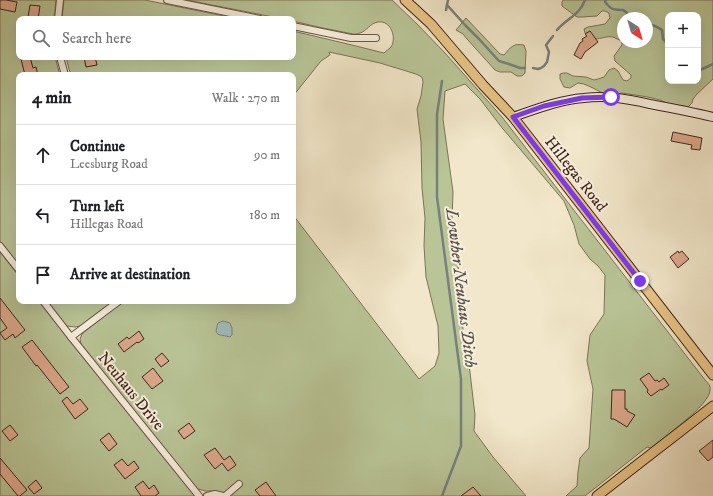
<!DOCTYPE html>
<meta charset="utf-8">
<style>
body{margin:0;font-family:"IM FELL DW Pica",serif;background:#f2f2f2;color:#202124}
.controls{position:absolute;right:12px;top:12px;display:grid;overflow:hidden;border-radius:8px;box-shadow:0 4px 16px #0002}
.controls button{width:36px;height:36px;display:grid;place-items:center;padding:0;border:0;border-bottom:1px solid #e0e0e0;background:#fff;color:#202124;font:20px sans-serif}
.compass{position:absolute;left:617px;top:12px;width:36px;height:36px;border-radius:50%;background:#fff;box-shadow:0 4px 16px #0002;rotate:143deg}
.stop{position:absolute;width:12px;height:12px;margin:-9px;border:3px solid #7c3aed;border-radius:50%;background:#fff}
.stop.end{background:#7c3aed;border-color:#fff;box-shadow:0 1px 4px #0008}
.list{margin:0;padding:0;list-style:none}
h2{display:flex;justify-content:space-between;align-items:center;height:52px;margin:0;padding:0 16px;font-size:17px}
h2 small{font-size:13px;font-weight:400;color:#757577}
.list li{display:grid;grid-template-columns:26px 1fr auto;gap:12px;align-items:center;box-sizing:border-box;height:60px;padding:0 16px;border-top:1px solid #e0e0e0}
.list b{display:block;font-size:15px;white-space:nowrap}
.list p{margin:0;font-size:13px;white-space:nowrap;color:#757577}
.list em{font-size:13px;font-style:normal;color:#757577}
.icon{flex:none;width:22px;height:22px;fill:none;stroke:currentColor;stroke-width:2;stroke-linecap:round;stroke-linejoin:round}
.map{position:relative;flex:none;width:713px;height:496px;overflow:hidden}
.search{position:absolute;background:#fff;box-shadow:0 4px 16px #0002;left:16px;top:16px;width:280px;height:44px;display:flex;align-items:center;gap:10px;box-sizing:border-box;padding:0 14px;border-radius:8px;color:#757577;font-size:15px}
.panel{position:absolute;background:#fff;box-shadow:0 4px 16px #0002;left:16px;top:72px;width:280px;height:232px;border-radius:8px}
.map>svg:first-child{display:block}
.green{fill:#b9c597;stroke:#7c7458;fill-rule:evenodd}
.water{fill:#9fbec0;stroke:#78807e}
.lines{fill:none;stroke-linecap:round;stroke-linejoin:round}
.stream{stroke:#78807e;stroke-width:2.5}
.building{fill:#deaa8e;stroke:#3e241a}
.minor-casing{stroke:#6b5546;stroke-width:8}
.secondary-casing{stroke:#3e241a;stroke-width:10}
.primary-casing{stroke:#3e241a;stroke-width:11}
.minor{stroke:#f7efdd;stroke-width:6}
.secondary{stroke:#f7efdd;stroke-width:8}
.primary{stroke:#e9c485;stroke-width:9}
.route{stroke:#7c3aed;stroke-width:5}
.labels{text-anchor:middle;dominant-baseline:central;stroke-width:4;stroke-linejoin:round;paint-order:stroke}
.street-label{font-size:16px;fill:#3e241a;stroke:#f7efdd}
.water-label{font-size:17px;font-style:italic;fill:#5b524c;stroke:#f7efdd}
</style>
<div class="map">
<svg width="713" height="496" viewBox="0 0 713 496">
<rect width="100%" height="100%" fill="#f2e7ca"/>
<filter id="stains"><feTurbulence type="fractalNoise" baseFrequency=".005" numOctaves="4"/><feColorMatrix values="0 0 0 0 .2 0 0 0 0 .09 0 0 0 0 .02 0 0 0 .5 -.17"/></filter>
<radialGradient id="worn" r=".72"><stop offset=".6" stop-color="#630" stop-opacity="0"/><stop offset="1" stop-color="#630" stop-opacity=".3"/></radialGradient>
<!-- green -->
<g class="green">
<polygon points="0,0 56,0 54,19 19,19 19,57 55,57 60,75 19,75 19,265 0,241"/>
<polygon points="64,0 145,0 239,19 62,19"/>
<path d="M187,0h205l25,24 28,29 57,64 203,263c3,3 6,6 5,10 0,15 -47,48 -59,58l-4,-1 -62,49h-19l11,-10 1,-14 2,-14 9,-10 4,-59 -6,-28 3,-26 14,-21 1,-39 -7,-9 -8,-7 -11,-15 -5,-19 -10,-24 -61,-72 -23,-30 -15,-15 -20,7 -2,28 10,73 -1,27 5,35 4,45 2,32 6,33 6,51 -1,16 19,26 33,39h-299l-16,-5h-6l-10,-3 -114,-144 -1,-5 2,-5 41,-33h170v-86l126,164 16,-13 4,-13 -1,-27 -12,-49 -2,-31 1,-28 -3,-30 -1,-46 -4,-33 4,-13 2,-14 -1,-5 -6,-3 -36,-11 -51,-11 1,3 -9,6 -28,35v-21h-222l-2,-6 -3,-12h227v-26l63,15 28,7c2,-2 5,-4 7,-6 6,-9 0,-27 -13,-25 -8,1 -11,9 -18,11 -2,1 -5,1 -7,1l-35,-7 -25,-6v-2l-15,-1z"/>
<path d="M563,0h150v79l-16,15 -4,5 -1,4 -4,4 -21,-4 -7,-3 -12,-3 -26,-4 -12,2 -6,-1 -11,-6 -9,-4 -6,-1 -8,5 -6,-1 -4,-8v-5l3,-1h4l6,3 13,1 8,3 4,-1 6,-2 5,-7 5,-2 4,3 5,9 4,1 4,-3v-3l-16,-14 -1,-5 8,-11v-4c-3,-1 -6,-3 -9,-4 -11,-2 -26,10 -29,-8l4,-2 17,-3 5,-6 -1,-5 -4,-2h-3l-5,5 -15,1h-5l-15,-11v-4zM668,15h30v66h-30zM623,18h24v24h-24z"/>
<path d="M466,18l34,36 4,1c7,-8 9,-12 20,-10l2,6 -1,22 -3,3h-5l-6,-4h-11l-5,-2 -28,-31 -4,-5 -7,-4z"/>
<polygon points="0,252 19,276 19,301 39,301 196,496 0,496"/>
<polygon points="47,301 113,301 80,326 75,327 66,326"/>
</g>
<!-- water -->
<path class="water" d="M223,321l7,2 2,5v7l-2,2c-11,-3 -17,0 -12,-14z"/>
<g class="lines">
<!-- stream -->
<g class="stream">
<path d="M606,0l-1,2c8,9 7,7 18,8l3,2 4,6"/>
<polyline points="447,5 466,26 479,39 499,61 509,64 520,68 525,68"/>
<polyline points="446,10 448,0"/>
<path d="M647,25c6,-1 10,2 15,5l1,9 3,3h2"/>
<path d="M557,30c10,-12 22,-14 28,-30"/>
<polyline points="533,68 538,69 541,68 544,66 547,62 549,52 546,45 553,36"/>
<polyline points="698,71 713,64"/>
<polyline points="442,81 437,114 437,197 461,379 461,446 442,496"/>
</g>
</g>
<!-- building -->
<g class="building">
<polygon points="0,0 6,0 17,2 15,12 0,9"/>
<polygon points="30,5 40,6 38,19 28,17"/>
<polygon points="590,31 598,42 585,52 581,59 574,55 580,43 583,41 582,39 587,36 585,34"/>
<polygon points="28,57 30,57 33,68 36,67 38,75 25,75 21,59"/>
<polygon points="84,57 95,57 97,65 86,67"/>
<polygon points="673,132 702,138 700,150 691,149 692,145 671,141"/>
<polygon points="678,251 679,253 682,251 689,259 678,268 670,257"/>
<polygon points="0,298 25,330 15,338 13,334 5,340 0,333 7,328 0,318"/>
<polygon points="139,331 144,339 138,343 137,342 124,352 118,344 127,337 129,339"/>
<polygon points="32,340 69,387 60,394 37,365 36,366 22,347"/>
<polygon points="162,353 169,361 161,367 155,359"/>
<polygon points="153,368 163,381 152,389 142,377"/>
<polygon points="649,373 655,381 657,380 659,382 664,378 669,385 662,390 661,389 651,396 647,392 648,390 640,379"/>
<polygon points="612,390 625,390 625,409 627,409 627,411 635,415 627,427 614,419 611,419"/>
<polygon points="67,397 73,404 80,399 88,409 75,419 62,401"/>
<polygon points="189,423 195,431 184,439 178,431"/>
<polygon points="10,425 18,435 10,441 2,431"/>
<polygon points="109,433 117,444 109,451 100,440"/>
<polygon points="713,440 713,457 708,461 699,451"/>
<polygon points="215,448 224,460 230,456 236,465 228,471 222,463 215,469 204,455"/>
<polygon points="0,458 27,490 20,496 18,496 0,474"/>
<polygon points="122,459 128,466 134,461 139,468 125,479 114,465"/>
<polygon points="36,480 42,488 34,494 28,487"/>
<polygon points="143,481 149,489 154,485 159,493 155,496 141,496 135,487"/>
<polygon points="266,482 276,496 260,496 255,490"/>
<polygon points="473,487 481,496 461,496"/>
</g>
<g class="lines">
<defs>
<g id="minor">
<polyline points="167,0 260,19"/>
<polyline points="58,19 60,0"/>
<polyline points="293,26 351,38 376,38"/>
<polyline points="60,57 65,75"/>
<polyline points="0,246 19,270"/>
<polyline points="43,301 71,337 199,496"/>
<polyline points="71,337 119,301"/>
<polyline points="207,496 215,494 223,496"/>
<polyline points="225,496 239,484"/>
</g>
<path id="secondary" d="M513,117c23,-8 46,-17 71,-19 23,-3 44,1 66,6 21,4 42,8 63,13"/>
<g id="primary">
<polyline points="405,0 431,24 483,85 513,117 713,375"/>
<polyline points="597,496 713,406"/>
</g>
</defs>
<!-- minor casing -->
<use href="#minor" class="minor-casing"/>
<!-- secondary casing -->
<use href="#secondary" class="secondary-casing"/>
<!-- primary casing -->
<use href="#primary" class="primary-casing"/>
<!-- minor -->
<use href="#minor" class="minor"/>
<!-- secondary -->
<use href="#secondary" class="secondary"/>
<!-- primary -->
<use href="#primary" class="primary"/>
</g>
<g class="lines">
<!-- route -->
<polyline class="route" points="611,97 582,98 544,106 513,117 640,281"/>
</g>
<g class="labels">
<!-- street labels -->
<g class="street-label">
<text transform="translate(576 174) rotate(52)">Hillegas Road</text>
<text transform="translate(131 391) rotate(51)">Neuhaus Drive</text>
</g>
<!-- water labels -->
<g class="water-label">
<text transform="translate(461 288) rotate(83)">Lowther Neuhaus Ditch</text>
</g>
</g>
<rect width="100%" height="100%" filter="url(#stains)"/>
<rect width="100%" height="100%" fill="url(#worn)"/>
</svg>
<div class="controls">
<button>+</button>
<button>−</button>
</div>
<svg class="compass" viewBox="-18 -18 36 36"><path d="M0-13l5 13h-10z" fill="#e53935"/><path d="M0 13l5-13h-10z" fill="#757577"/></svg>
<div class="stop" style="left:611px;top:97px"></div>
<div class="stop end" style="left:640px;top:281px"></div>
<div class="search"><svg class="icon" aria-label="search" viewBox="0 0 24 24"><circle cx="10" cy="10" r="6"/><path d="M15 15l6 6"/></svg>Search here</div>
<section class="panel">
<h2>4 min<small>Walk · 270 m</small></h2>
<ul class="list">
<li><svg class="icon" aria-label="ahead" viewBox="0 0 24 24"><path d="M12 20V5M6 11l6-6 6 6"/></svg><div><b>Continue</b><p>Leesburg Road</p></div><em>90 m</em></li>
<li><svg class="icon" aria-label="left" viewBox="0 0 24 24"><path d="M17 20v-9H6M10 6l-5 5 5 5"/></svg><div><b>Turn left</b><p>Hillegas Road</p></div><em>180 m</em></li>
<li><svg class="icon" aria-label="arrive" viewBox="0 0 24 24"><path d="M6 21V4h12l-3 4 3 4H6"/></svg><div><b>Arrive at destination</b></div></li>
</ul>
</section>
</div>
